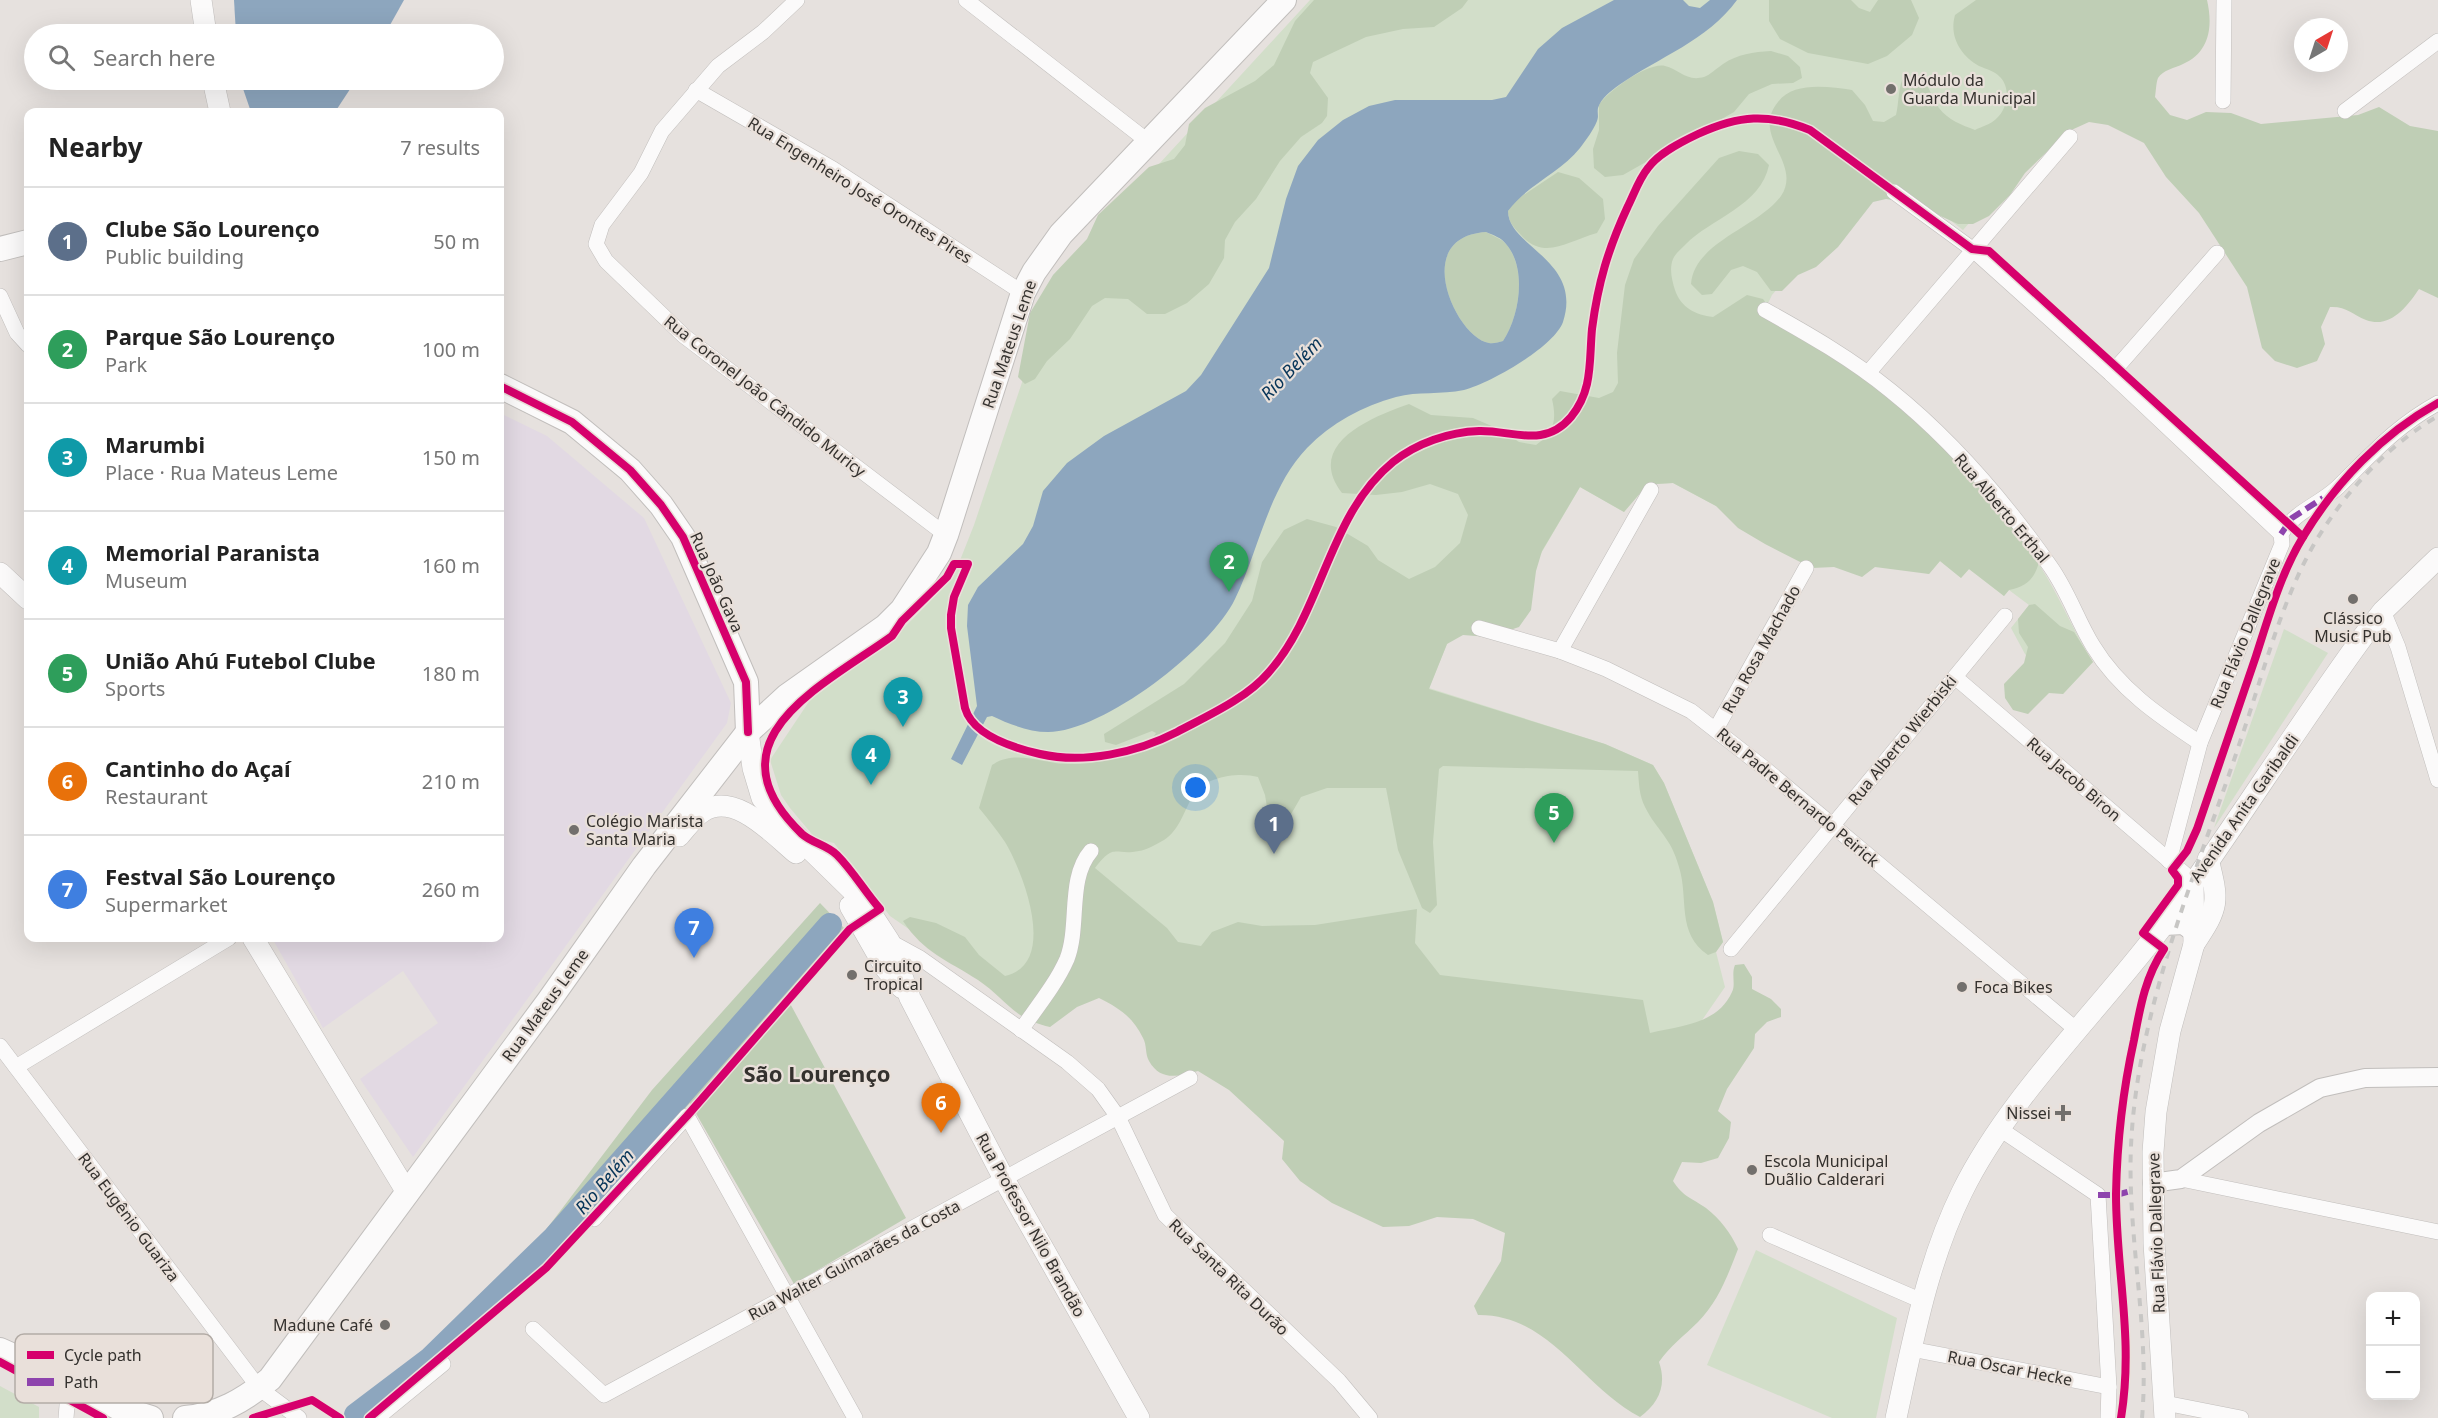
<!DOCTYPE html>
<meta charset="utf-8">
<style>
body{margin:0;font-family:"Noto Sans",sans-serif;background:#f2f2f2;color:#222}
.controls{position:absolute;right:18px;bottom:18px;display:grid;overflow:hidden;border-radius:12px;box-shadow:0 6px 24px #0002}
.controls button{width:54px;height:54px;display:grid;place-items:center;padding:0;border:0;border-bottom:2px solid #e0e0e0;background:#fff;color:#222;font:30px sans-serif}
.compass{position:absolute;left:2294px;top:18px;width:54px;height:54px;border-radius:50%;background:#fff;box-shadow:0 6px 24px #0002;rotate:39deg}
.you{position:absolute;left:1196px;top:788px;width:21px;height:21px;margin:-15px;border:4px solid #fff;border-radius:50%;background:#1a73e8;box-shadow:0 0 0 9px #1a73e833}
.badge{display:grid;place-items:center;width:39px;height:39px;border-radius:50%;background:#db2777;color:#fff;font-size:20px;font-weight:700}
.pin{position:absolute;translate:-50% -50px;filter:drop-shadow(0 2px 3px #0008)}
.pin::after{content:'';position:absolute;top:32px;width:21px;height:18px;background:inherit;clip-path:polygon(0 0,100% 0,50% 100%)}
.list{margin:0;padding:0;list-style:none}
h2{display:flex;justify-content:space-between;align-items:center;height:78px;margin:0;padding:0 24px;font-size:26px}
h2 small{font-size:20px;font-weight:400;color:#767676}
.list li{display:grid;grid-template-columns:39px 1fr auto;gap:18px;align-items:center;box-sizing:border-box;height:108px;padding:0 24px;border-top:2px solid #e0e0e0}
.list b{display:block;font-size:22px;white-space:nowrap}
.list p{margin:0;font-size:20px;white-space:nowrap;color:#767676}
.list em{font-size:20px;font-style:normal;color:#767676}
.icon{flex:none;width:33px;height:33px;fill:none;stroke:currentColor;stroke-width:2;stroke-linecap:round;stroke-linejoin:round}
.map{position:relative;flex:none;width:2438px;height:1418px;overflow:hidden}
.search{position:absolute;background:#fff;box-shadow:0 6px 24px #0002;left:24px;top:24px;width:480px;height:66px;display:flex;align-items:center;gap:15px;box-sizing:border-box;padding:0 21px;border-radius:33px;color:#767676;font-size:22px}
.panel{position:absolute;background:#fff;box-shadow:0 6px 24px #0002;left:24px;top:108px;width:480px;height:834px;border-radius:12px}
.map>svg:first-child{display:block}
.education{fill:#e2d9e3}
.green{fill:#d2dec9}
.forest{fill:#bfceb5}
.water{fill:#8da6be;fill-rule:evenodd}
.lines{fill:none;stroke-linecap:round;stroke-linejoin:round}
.river{stroke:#8da6be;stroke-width:24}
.minor-casing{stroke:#c1bebc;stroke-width:16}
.tertiary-casing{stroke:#c1bebc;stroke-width:20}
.secondary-casing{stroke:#c1bebc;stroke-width:22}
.primary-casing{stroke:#c1bebc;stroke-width:26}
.minor{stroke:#fbfafa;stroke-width:15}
.tertiary{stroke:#fbfafa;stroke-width:18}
.secondary{stroke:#fbfafa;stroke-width:21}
.primary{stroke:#fbfafa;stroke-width:24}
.rail{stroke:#c7c6c4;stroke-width:4;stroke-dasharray:8 8;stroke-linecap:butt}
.quiet{stroke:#8e44ad;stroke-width:6;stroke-dasharray:12 6;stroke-linecap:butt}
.cycleway-casing{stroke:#e9e0da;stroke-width:11}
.cycleway{stroke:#d6006c;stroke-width:8}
.poi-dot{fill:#726f6c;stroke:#e9e0da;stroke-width:2}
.labels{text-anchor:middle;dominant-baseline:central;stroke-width:4.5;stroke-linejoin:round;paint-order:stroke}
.poi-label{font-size:16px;fill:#34312e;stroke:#e9e0da;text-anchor:start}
.street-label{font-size:16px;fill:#34312e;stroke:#e9e0da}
.water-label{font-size:18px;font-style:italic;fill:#063458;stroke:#e9e0da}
.district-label{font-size:22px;font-weight:bold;fill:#34312e;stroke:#e9e0da}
.key{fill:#e9e0da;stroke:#b3aca6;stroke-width:1.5}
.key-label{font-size:16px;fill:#34312e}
</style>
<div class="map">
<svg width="2438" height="1418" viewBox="0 0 2438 1418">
<rect width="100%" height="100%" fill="#e6e1de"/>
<!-- education -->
<polygon class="education" points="500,413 547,436 644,518 731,703 727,723 413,1157 360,1079 438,1023 403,971 323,1028 272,938 500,938"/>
<!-- green -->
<g class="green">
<path d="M1310,0h740l-6,138 -81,92 -110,-84 -40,102 -41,47 -21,43 173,107 116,121c20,31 33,65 53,96l-30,32 -38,-40 -14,-26 18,-23 -20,-15 -5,6 -35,-27 -8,9 -21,-17 -11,13 -213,-68 -43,-23 -17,1 -14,7 -18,21 -44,-25 -71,121 -42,-13 -38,93 176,56 48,21 11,18 49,119 10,40 -7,10 9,35 -134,194 -495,-206 -46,52 -160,-111 -56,-73 -18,-4 -26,-31 -9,-13 -11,-35 40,-60 84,-62 59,-60 21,-53 73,-217 43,-69z"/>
<polygon points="2284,629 2328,653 2214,828"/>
<polygon points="1756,1250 1897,1318 1876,1418 1832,1418 1707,1365"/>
<polygon points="0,1386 39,1407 39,1418 0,1418"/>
</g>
<!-- forest -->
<g class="forest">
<polygon points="1314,0 1468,0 1462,8 1434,27 1403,29 1366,37 1313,62 1310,73 1328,98 1327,116 1322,123 1301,137 1280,161 1256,199 1235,222 1225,240 1224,258 1209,284 1187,303 1165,314 1147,314 1128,299 1105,298 1092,306 1070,339 1047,361 1035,379 1025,384 1018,377 1030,313 1053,275 1087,239 1098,215 1149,167 1174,159 1185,145 1189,124 1205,108 1255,81 1274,65 1295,21"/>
<polygon points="1851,0 1859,8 1870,12 1878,0 1911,0 1919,18 1912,35 1887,56 1868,64 1808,53 1780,39 1769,21 1769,0"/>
<path d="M1976,0h231c6,26 3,52 -24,64 -8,4 -20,6 -25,14 -2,5 -2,13 -3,19l15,18 17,5 19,-8 25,1 30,11 97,-9 21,-8 31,19 28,5v167l-19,-9c-12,18 -29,40 -53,31 -14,-6 -20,-14 -36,-13l-9,20 4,17 -8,17 -20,7 -22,-7 -13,-13 -15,-61 -48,-74 -33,-36 -22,-34 -36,-18 -19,-3 -22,10 -42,41 -15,22 -21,21 -16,8h-15l-46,-21 -26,-4 -13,3 -35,45 -22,20 -18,8 -16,16h-11l-14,-19 -14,-6 -12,4 -19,24 -10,1 -11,-11c3,-42 68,-57 90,-88 22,-33 -31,-60 -3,-94 16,-21 51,-15 74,-12l13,15 8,16 11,1 12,-7c3,-11 2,-30 8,-38 27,-1 23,14 35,31 9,12 23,17 36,22 6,-3 16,-6 21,-11 12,-10 15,-31 4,-42 -5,-6 -14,-8 -21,-11 -19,-11 -30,-30 -24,-51z"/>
<path d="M1771,51l17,5 12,11 2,11 -9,5 -21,1 -23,10 -15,18 -111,63 -18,2 -11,-9 -1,-19 6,-19v-25c9,-14 49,-43 66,-39 14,3 21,16 39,11 6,-2 13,-9 19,-13 15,-10 30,-12 48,-13z"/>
<path d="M1739,151l19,3 11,11c-8,41 -58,53 -84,80 -4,4 -10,9 -12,14 -4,10 -1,21 2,31 6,18 21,25 38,27l34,-22 16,4 22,30 46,27 64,45 52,44 93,111c-3,20 -11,30 -31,34l-5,6 -35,-27 -8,9 -21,-17 -11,13 -54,-7 -13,10 -28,-10 -22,1 -47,-24 -27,-16 -22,-22 -43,-23 -17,1 -14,7 -18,21 -44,-25 -38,64 -6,20 -5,39 -12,17 -30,10 -26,-2 -16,9 -18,45 176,55 48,21 11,18 49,119 10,40 -7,10 -8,3c-32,-22 -19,-56 -29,-88 -8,-30 -22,-36 -34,-60 -6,-12 -6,-24 -7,-36l-195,-5 -4,3 -6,73 4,63 -7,8 -8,-5 -24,-58 -12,-62h-59l-26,9 -18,31 -6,3 -7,-6 -5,-30 -7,-18c-18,-5 -52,-1 -64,17 -9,14 -14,36 -30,46 -7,4 -18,10 -25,11 -25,5 -24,-9 -44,17l72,60 11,14 23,4 11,-14 26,-10 24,4 53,-1 102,-16 -2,34 25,32 203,25 7,33c30,-7 68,-9 82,-41 4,-8 -1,-18 3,-27l9,-1 8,13v12l19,10 10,10v8l-14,5 -12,12 -1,14 -27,41 -9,22 13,11 -2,16 -11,20 -17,5 -19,-1 -9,19c10,16 19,17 33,27 15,12 24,24 32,41 -10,26 -20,53 -40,73 -14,14 -28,24 -39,40 8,23 0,41 -19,55 -57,-29 -90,-103 -162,-102l-4,-9 27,-45 4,-28 -32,-14 -36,-2 -28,9 -26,1 -51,-24 -32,-22 -18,-22 2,-18 -55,-51 -31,-19c-19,5 -37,11 -49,-10 -4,-7 -2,-16 -6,-23 -10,-21 -24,-30 -44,-40l-22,9 -27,20c-37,-8 -44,-28 -72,-47 -31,-20 -54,-27 -75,-59l7,-4 26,6 29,14 14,18 26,21c54,-12 18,-104 0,-134 -8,-12 -17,-23 -26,-34l13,-43c24,-16 50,-1 76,-1 35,1 55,-9 84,-25l4,-6 -4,-2 -36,14 -11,-3 -1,-8 80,-50 41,-41 27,-42 10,-39 22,-32 23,-11 29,8 32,19 10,14 31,19 26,-12 25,-24 8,-28 -10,-21 -28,-10 -28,8 -26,3 -34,-2c-38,-49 30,-76 67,-89l22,11 42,3 28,12 18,12 17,3c18,-13 21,-24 16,-46l8,-8 39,7 14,-6 5,-9 -1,-30 8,-68 9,-26 24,-33 61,-68z"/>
<path d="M1558,172l21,6 24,21 2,20 -8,14c-29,8 -53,28 -76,2 -7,-7 -13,-14 -13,-24l8,-11z"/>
<path d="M1486,232c7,4 16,7 20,12 21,25 14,71 -3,97 -4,1 -10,3 -14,2 -32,-4 -80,-106 -3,-111z"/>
<polygon points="2035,604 2060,626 2074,632 2093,662 2063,694 2049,693 2028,714 2013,710 2005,698 2004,684 2024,663 2028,647 2019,633 2018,619 2029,605"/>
<polygon points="820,903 844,928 786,996 906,1218 794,1284 690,1103 560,1248 542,1235 652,1090"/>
</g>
<!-- water -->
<g class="water">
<polygon points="234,0 404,0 385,34 236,34"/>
<path d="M1614,0h69l6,6 11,2 10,-8h27c-30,41 -78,57 -118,85 -8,6 -18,13 -21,23 -1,5 1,8 -1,13 -4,10 -11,19 -17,27 -20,25 -53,37 -72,63 0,36 75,49 55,111 -9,25 -74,62 -99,68 -23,5 -46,1 -68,7 -33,9 -65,26 -89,51 -39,41 -48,102 -72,151 -23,49 -132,133 -187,133 -19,0 -39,-8 -56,-16l-5,1 -25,48 -11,-6 26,-53 -10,-80 1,-21 10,-18 45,-43 10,-18 10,-35 24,-28 37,-27 82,-45 15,-16 68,-107 17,-69 12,-33 20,-26 25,-20 26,-14 26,-6h97l14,-3 32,-48 24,-21zM1486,232c7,3 16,6 20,12 21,24 14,71 -3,97 -4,1 -10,3 -14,2 -32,-4 -80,-106 -3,-111z"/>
<polygon points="240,80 356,80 335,112 251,112"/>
</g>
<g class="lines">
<!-- river -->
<polyline class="river" points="356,1415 430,1359 555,1237 830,925"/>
<defs>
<g id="minor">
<polyline points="797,0 763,32 718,66 662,131 641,173 602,225 596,244 606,261 684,336 946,535"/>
<polyline points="966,0 1150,143"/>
<polyline points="696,90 833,169 1023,293"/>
<polyline points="2223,101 2224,0"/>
<polyline points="2345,111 2438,41"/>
<polyline points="1894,192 1972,249 2111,374 2281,534"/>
<polyline points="0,296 17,333 28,345"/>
<path d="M1765,310c43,24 87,49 126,81 61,49 114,111 159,175 18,25 27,54 43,80 26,43 66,70 107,97"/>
<polyline points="1868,373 2070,137"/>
<polyline points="2111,374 2217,253"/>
<polyline points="2383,611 2398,647 2438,780"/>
<polyline points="1479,628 1560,651 1606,669 1691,711 1764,768 2078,1031"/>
<polyline points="1560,651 1651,490"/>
<polyline points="1955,677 2193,881"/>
<polyline points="1716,729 1806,568"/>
<path d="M2169,861l31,-118 82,-199 -1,-10c14,-23 38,-29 57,-47 34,-33 58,-61 100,-84"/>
<polyline points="889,941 920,958 1067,1062 1098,1089 1118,1117 1165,1215 1339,1381 1370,1418"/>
<polyline points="1731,949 2005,616"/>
<path d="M1021,1030c16,-23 35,-46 46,-71 13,-34 0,-80 24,-108"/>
<polyline points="0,1046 259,1388 299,1418"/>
<polyline points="16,1067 229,938"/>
<polyline points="2000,1129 2098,1195 2109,1387 2108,1418"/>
<polyline points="2181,1179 2438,1232"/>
<polyline points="594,1219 687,1116 855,1418"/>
<polyline points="1770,1235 1922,1301"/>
<polyline points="533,1329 604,1395 1190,1078"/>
<polyline points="1911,1349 2109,1387"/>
<polyline points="2165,1403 2241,1418"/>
<polyline points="66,1418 69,1381"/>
<polyline points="377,1418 443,1364"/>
</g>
<polyline id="tertiary" points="2152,1183 2181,1179 2259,1123 2320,1088 2365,1078 2438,1077"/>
<g id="secondary">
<polyline points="201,0 206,34"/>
<polyline points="213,80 220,112"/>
<polyline points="0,573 28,599"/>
<polyline points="748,732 753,768 762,798 778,818 863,901 889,941 910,998 1004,1179 1139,1418"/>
<path d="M679,836c7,-8 15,-19 23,-24 32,-22 71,22 94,41"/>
<polyline points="850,906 886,969 902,988"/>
<polyline points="253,938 408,1194"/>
<path d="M2194,944c25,-37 25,-42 14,-85"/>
<path d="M1896,1418c17,-77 31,-155 66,-226 47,-96 138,-182 203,-269 68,-93 129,-192 197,-285l21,-27 55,-53"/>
<polyline points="2165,1418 2154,1243 2153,1152 2156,1112 2170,1031 2194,944 2193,881"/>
</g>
<g id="primary">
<polyline points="0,249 28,242"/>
<polyline points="500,386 572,422 630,470 661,505 683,537 746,682 748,732"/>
<polyline points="2164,923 2184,922 2195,930"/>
<polyline points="0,1350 69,1381 119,1408 151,1418"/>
<path d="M185,1418c34,-3 59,-18 85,-39l278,-377 96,-136 104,-134 39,-36 99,-70 16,-16 37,-57 7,-18 77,-242 11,-21 27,-38 223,-234"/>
</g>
</defs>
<!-- minor casing -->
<use href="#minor" class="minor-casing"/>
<!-- tertiary casing -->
<use href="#tertiary" class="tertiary-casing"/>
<!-- secondary casing -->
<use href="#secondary" class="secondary-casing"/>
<!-- primary casing -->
<use href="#primary" class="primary-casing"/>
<!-- minor -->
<use href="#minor" class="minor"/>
<!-- tertiary -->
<use href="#tertiary" class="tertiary"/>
<!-- secondary -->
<use href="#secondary" class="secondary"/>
<!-- primary -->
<use href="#primary" class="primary"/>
<!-- rail -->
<path class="rail" d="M2142,1418c8,-90 -15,-181 -11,-272 6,-137 66,-274 109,-404 23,-67 41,-142 77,-203 31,-50 70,-93 121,-123"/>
<!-- quiet -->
<g class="quiet">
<polyline points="2281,534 2292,518 2323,498"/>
<polyline points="2098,1195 2116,1195 2131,1191"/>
</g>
<defs>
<g id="cycleway">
<polyline points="500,386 572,422 630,470 661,505 683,537 746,682 748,732"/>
<polyline points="0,1362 103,1418"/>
<polyline points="253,1418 312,1400 340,1418"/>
<path d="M369,1418l177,-150 141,-152 163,-187 30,-20c-15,-17 -27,-38 -43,-54 -10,-10 -25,-12 -35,-21 -98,-94 22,-149 90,-198l10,-15 45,-44 7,-13h14l-14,33 -3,18v13l14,80c8,28 49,40 75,46 44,10 96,-1 137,-22 30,-16 69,-33 92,-60 54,-61 59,-157 124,-210 24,-19 56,-30 86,-31 33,-1 65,18 92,-14 22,-27 18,-55 21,-88 6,-46 16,-80 36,-123 6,-12 11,-27 20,-38 11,-15 33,-26 50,-34 41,-19 70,-21 112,-4l162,119 17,2 314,286"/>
<path d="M2121,1418c13,-79 -5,-146 -5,-224 1,-51 7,-104 18,-154 6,-32 11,-63 30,-91l-21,-16 35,-48v-7l-6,-8 15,-19 10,-22c20,-58 39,-115 59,-173 13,-40 25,-83 47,-119 33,-55 79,-103 135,-134"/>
</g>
</defs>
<!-- cycleway casing -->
<use href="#cycleway" class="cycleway-casing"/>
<!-- cycleway -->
<use href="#cycleway" class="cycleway"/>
</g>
<!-- markers -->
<g class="poi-dot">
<circle cx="1891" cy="89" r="6"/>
<circle cx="2353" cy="599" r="6"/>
<circle cx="574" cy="830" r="6"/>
<circle cx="852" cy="975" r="6"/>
<circle cx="1962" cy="987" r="6"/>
<path d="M2060 1104h6v6h6v6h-6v6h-6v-6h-6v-6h6z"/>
<circle cx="1752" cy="1170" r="6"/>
<circle cx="385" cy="1325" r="6"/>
</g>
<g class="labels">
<!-- poi labels -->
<g class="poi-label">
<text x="1903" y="80">Módulo da<tspan x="1903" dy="18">Guarda Municipal</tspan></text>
<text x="2353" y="618" text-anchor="middle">Clássico<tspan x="2353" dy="18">Music Pub</tspan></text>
<text x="586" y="821">Colégio Marista<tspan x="586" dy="18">Santa Maria</tspan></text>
<text x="864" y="966">Circuito<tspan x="864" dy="18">Tropical</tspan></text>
<text x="1974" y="987">Foca Bikes</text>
<text x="2051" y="1113" text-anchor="end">Nissei</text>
<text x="1764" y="1161">Escola Municipal<tspan x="1764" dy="18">Duãlio Calderari</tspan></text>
<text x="373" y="1325" text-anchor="end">Madune Café</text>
</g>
<!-- street labels -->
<g class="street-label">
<text transform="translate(860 190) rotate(32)">Rua Engenheiro José Orontes Pires</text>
<text transform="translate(1009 344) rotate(-71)">Rua Mateus Leme</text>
<text transform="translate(765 396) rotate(38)">Rua Coronel João Cândido Muricy</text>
<text transform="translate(2002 508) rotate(50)">Rua Alberto Erthal</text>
<text transform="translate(717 582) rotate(66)">Rua João Gava</text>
<text transform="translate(2245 633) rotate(-68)">Rua Flávio Dallegrave</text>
<text transform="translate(1761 649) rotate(-61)">Rua Rosa Machado</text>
<text transform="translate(1902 740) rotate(-51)">Rua Alberto Wierbiski</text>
<text transform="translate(2074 779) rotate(41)">Rua Jacob Biron</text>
<text transform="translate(1798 797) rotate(40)">Rua Padre Bernardo Peirick</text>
<text transform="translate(2244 808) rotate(-55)">Avenida Anita Garibaldi</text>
<text transform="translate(545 1005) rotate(-54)">Rua Mateus Leme</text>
<text transform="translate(129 1217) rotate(53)">Rua Eugênio Guariza</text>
<text transform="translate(1031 1225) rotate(61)">Rua Professor Nilo Brandão</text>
<text transform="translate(2156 1233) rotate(-92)">Rua Flávio Dallegrave</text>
<text transform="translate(854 1260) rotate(-28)">Rua Walter Guimarães da Costa</text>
<text transform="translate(1229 1277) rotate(44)">Rua Santa Rita Durão</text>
<text transform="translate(2010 1368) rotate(11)">Rua Oscar Hecke</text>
</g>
<!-- water labels -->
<g class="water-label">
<text transform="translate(1291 368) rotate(-46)">Rio Belém</text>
<text transform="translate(604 1181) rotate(-49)">Rio Belém</text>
</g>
<!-- district labels -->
<g class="district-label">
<text x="817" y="1073">São Lourenço</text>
</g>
</g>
<!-- legend -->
<rect x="15" y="1334" width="198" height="69" rx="9" class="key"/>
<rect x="27" y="1351" width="27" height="8" fill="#d6006c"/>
<rect x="27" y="1378" width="27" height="8" fill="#8e44ad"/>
<g class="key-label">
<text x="64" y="1361">Cycle path</text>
<text x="64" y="1388">Path</text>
</g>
</svg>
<div class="controls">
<button>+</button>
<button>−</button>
</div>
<svg class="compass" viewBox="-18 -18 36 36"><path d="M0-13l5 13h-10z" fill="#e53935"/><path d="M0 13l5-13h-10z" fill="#767676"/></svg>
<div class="you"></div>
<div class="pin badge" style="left:1274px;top:854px;background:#5c6f8a">1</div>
<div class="pin badge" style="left:1229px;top:592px;background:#2e9e5b">2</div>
<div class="pin badge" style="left:903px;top:727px;background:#0f9aa8">3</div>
<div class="pin badge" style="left:871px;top:785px;background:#0f9aa8">4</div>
<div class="pin badge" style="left:1554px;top:843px;background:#2e9e5b">5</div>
<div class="pin badge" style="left:941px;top:1133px;background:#e8710a">6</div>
<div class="pin badge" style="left:694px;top:958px;background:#3f7fe0">7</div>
<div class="search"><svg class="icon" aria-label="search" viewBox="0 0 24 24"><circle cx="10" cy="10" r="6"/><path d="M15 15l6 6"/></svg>Search here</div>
<section class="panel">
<h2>Nearby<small>7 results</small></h2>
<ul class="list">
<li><span class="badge" style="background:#5c6f8a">1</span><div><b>Clube São Lourenço</b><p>Public building</p></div><em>50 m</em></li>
<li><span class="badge" style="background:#2e9e5b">2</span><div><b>Parque São Lourenço</b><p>Park</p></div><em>100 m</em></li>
<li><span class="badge" style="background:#0f9aa8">3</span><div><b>Marumbi</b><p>Place · Rua Mateus Leme</p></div><em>150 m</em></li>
<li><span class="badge" style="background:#0f9aa8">4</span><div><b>Memorial Paranista</b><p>Museum</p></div><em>160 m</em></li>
<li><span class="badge" style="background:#2e9e5b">5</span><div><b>União Ahú Futebol Clube</b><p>Sports</p></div><em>180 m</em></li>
<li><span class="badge" style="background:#e8710a">6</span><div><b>Cantinho do Açaí</b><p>Restaurant</p></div><em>210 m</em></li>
<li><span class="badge" style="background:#3f7fe0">7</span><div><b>Festval São Lourenço</b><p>Supermarket</p></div><em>260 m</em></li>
</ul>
</section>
</div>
